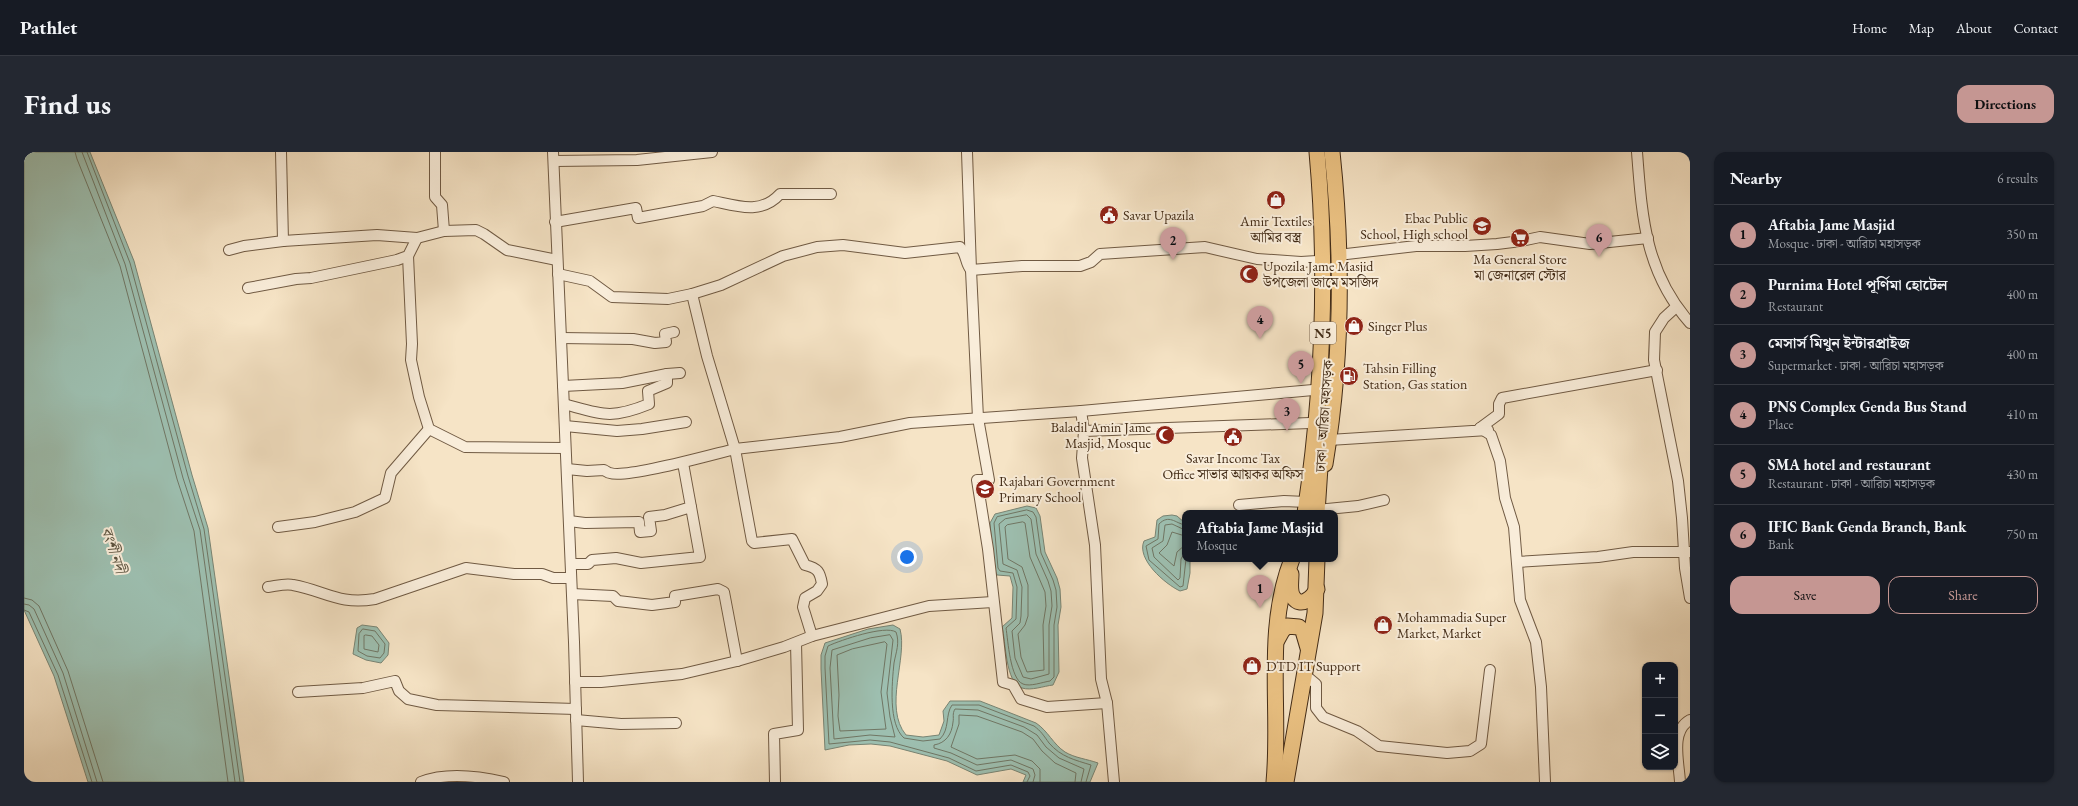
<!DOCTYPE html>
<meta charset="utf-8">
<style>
body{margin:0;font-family:"EB Garamond","Noto Serif Bengali",serif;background:#242831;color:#f1f3f6}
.controls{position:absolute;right:12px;bottom:12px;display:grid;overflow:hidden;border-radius:8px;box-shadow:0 1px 3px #0004}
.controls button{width:36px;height:36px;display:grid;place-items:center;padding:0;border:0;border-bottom:1px solid #363941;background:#171b24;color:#f1f3f6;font:20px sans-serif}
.you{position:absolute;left:883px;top:405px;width:14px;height:14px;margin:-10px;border:3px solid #fff;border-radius:50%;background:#1a73e8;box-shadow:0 0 0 6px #1a73e833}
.badge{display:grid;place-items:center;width:26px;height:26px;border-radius:50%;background:#c59692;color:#111;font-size:13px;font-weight:700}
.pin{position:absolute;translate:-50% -33px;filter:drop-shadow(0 1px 2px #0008)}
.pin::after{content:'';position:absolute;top:21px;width:14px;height:12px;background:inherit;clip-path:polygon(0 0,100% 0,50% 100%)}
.popup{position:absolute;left:1158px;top:358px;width:156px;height:52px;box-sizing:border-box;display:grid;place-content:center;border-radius:8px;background:#171b24;filter:drop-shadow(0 1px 3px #0005);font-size:13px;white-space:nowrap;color:#9ea1a6}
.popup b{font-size:15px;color:#f1f3f6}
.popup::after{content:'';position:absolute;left:50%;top:100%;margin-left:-8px;border:8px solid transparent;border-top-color:#171b24}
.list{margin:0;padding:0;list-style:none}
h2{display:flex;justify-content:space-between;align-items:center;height:52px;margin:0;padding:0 16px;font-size:17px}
h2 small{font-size:13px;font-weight:400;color:#9ea1a6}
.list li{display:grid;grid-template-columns:26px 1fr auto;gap:12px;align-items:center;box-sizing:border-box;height:60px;padding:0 16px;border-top:1px solid #363941}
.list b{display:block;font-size:15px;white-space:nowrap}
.list p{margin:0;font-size:13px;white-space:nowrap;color:#9ea1a6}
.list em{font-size:13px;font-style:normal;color:#9ea1a6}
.actions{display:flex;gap:8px;padding:12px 16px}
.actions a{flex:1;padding:9px 0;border:1px solid #c59692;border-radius:12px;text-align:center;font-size:14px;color:#c59692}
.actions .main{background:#c59692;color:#111}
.icon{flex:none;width:22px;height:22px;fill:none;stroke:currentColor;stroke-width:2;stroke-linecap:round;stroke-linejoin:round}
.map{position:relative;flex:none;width:1666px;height:630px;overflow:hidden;border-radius:12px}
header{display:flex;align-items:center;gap:24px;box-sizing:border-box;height:56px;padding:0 20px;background:#171b24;border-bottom:1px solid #363941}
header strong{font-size:19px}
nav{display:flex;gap:22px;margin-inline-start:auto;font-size:14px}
.intro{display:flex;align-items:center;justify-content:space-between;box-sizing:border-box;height:96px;padding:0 24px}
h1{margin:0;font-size:28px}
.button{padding:10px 18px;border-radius:12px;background:#c59692;color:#111;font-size:14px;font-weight:700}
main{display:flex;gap:24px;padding:0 24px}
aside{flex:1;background:#171b24;border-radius:12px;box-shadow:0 1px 3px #0004}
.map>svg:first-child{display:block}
.water{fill:#9dbfb0;stroke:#798473}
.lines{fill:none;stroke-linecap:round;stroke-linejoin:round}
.shore{stroke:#707664;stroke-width:1}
.minor-casing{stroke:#705a43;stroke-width:12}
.highway-casing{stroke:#432c17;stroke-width:17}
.minor{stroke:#f9edda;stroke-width:10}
.highway{stroke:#ebc283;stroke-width:15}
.labels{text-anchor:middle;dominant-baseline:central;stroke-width:4;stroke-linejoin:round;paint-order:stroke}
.shield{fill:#f9edda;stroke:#7a6652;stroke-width:1}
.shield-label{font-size:13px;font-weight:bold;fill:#432c17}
.poi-label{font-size:14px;fill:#432c17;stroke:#f9edda;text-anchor:start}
.street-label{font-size:14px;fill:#432c17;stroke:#f9edda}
.water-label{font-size:15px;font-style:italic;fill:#5a513d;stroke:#f9edda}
</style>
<header>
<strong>Pathlet</strong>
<nav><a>Home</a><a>Map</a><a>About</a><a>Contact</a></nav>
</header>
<div class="intro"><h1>Find us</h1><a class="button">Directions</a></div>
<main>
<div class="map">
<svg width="1666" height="630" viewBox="0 0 1666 630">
<rect width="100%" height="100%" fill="#f6e4c6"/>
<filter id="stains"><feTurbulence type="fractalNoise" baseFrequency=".005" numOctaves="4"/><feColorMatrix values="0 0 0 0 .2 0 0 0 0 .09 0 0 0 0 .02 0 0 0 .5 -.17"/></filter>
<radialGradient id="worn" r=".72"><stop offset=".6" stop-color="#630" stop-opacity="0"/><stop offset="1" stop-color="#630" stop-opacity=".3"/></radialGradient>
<!-- water -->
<g class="water">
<polygon points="0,0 66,0 110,109 168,323 184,376 220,630 64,630 30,524 0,458"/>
<path d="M1003,354l9,2 4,8 5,36 12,26 3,11 1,18 -3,18 1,47 -6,13c-9,1 -22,6 -31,3 -17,-5 -16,-47 -20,-61l10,-9 1,-31 -3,-11 -13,-1 -3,-6 -4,-46 5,-9z"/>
<path d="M1148,363l5,1 8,7v36h5v14l-3,16 -7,2c-15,-7 -44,-32 -36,-50l11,-4 2,-17 6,-4z"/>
<polygon points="338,473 353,475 365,491 364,503 357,511 342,508 329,502 333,476"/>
<path d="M869,473l7,4c8,29 -17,78 6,106l17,2 16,-2 5,-14 -1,-10 7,-10h30l56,22c12,8 17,21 29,29 10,6 22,7 33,11l-8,19h-67l3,-7 -15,-6 -34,6 -30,-14 -57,-15 -19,-2 -22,1 -24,5 -4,-81v-14l4,-12 43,-14z"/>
</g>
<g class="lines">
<!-- shore -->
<g class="shore">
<polyline points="51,0 53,7 96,114 153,327 170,379 204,630"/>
<polyline points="58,0 101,112 159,326 176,378 211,630"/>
<polyline points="63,0 106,111 164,324 180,377 216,630"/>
<path d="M1003,358l6,2 3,5 5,36 12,27 3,10 1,17 -3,18v52l-4,4c-7,1 -20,6 -27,3 -13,-5 -15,-44 -17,-56l10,-9 1,-32 -4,-14 -13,-2 -2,-3 -4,-45 3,-6z"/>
<polygon points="1003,363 1007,367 1012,402 1024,429 1027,439 1028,454 1025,473 1025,522 1007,527 999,525 991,506 988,479 996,471 997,464 998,435 993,418 979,412 975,372 981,367"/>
<polygon points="999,370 1001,371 1006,405 1021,440 1022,454 1019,473 1020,518 1003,520 997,505 994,482 1001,473 1004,464 1004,433 998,415 984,407 981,375 983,373"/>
<path d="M1161,373c-10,-2 -16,-11 -26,-1l-1,15 -12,7 3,14 31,27 3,-1 3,-27"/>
<polyline points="1161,378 1148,372 1141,373 1139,389 1128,396 1130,405 1154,428 1156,426 1157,407 1161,400"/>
<polyline points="1161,384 1148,380 1143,393 1135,401 1150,414 1153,400 1161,393"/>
<polyline points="0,446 8,448 15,454 44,519 79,630"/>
<polyline points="0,452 5,453 10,457 39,521 73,630"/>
<polyline points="0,458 5,460 34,523 68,630"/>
<polygon points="339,477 351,479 361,492 360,501 356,506 343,504 334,499 335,482"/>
<polygon points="342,483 348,484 355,493 354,500 340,497 340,484"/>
<polygon points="866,483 869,488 863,541 866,565 871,585 846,583 810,587 806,516 808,498 846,486"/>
<polygon points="861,490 863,492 857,540 862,577 816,579 814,564 815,543 813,503 828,497"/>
<path d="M1003,630l3,-6 -2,-4 -17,-7 -35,6 -27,-13 -59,-16 -20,-2 -41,4 -4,-76v-12l3,-10c13,-6 57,-21 68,-14 4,11 0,20 -2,31 -2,20 -6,61 10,75l19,3 17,-2c10,-10 5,-24 12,-34h27l55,21c7,5 10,10 15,17 12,14 26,17 42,22l-5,17"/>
<path d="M1009,630l2,-7 -2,-6 -22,-9 -34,5 -26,-12 -17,-5v-3c12,-2 18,-11 19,-23 1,-5 -1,-8 2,-13l23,1 46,17 13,8 9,12 13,11 25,11 -3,13"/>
<polyline points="1016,630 1016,617 1008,609 991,603 953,607 927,595 935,572 935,563 953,564 998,580 1009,587 1018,599 1031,611 1052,621 1051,630"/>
</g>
<defs>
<g id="minor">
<polyline points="411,0 411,45 418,53 420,79"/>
<polyline points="529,0 550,490 554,630"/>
<polyline points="943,0 947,118 954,266 965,328 953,328 964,397 979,530 989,533 997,547 1023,555 1083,551"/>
<path d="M1613,0c5,65 8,120 53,171"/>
<polyline points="530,9 613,8 688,0"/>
<path d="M531,70l81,-14 2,10 65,-12 10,-5c24,5 48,14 67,-7h51"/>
<polyline points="259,89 353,83 393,86 420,79 452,78 460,82 483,98 533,108"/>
<polyline points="205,98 220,94 259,89 257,0"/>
<polyline points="1314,103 1392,94 1441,94 1473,92 1497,89 1516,85 1566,92 1624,86"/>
<polyline points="384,104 388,192 387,208 395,245 405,277 441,295 541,296"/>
<path d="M534,122l32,7 22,16 56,2 24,-5 29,-9 62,-29 34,-9 26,-2 62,8 55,-6c7,8 5,16 11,23l51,-4h58l11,-4 9,-8 105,-7 52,12 44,3 16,-1"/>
<polyline points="224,136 272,127 287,126 373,108 384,104 393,86"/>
<polyline points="668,142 683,204 711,297 816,285 886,271 1057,259 1289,238"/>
<polyline points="1652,155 1640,166 1631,180 1630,208 1654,329 1658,366 1661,416 1666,446"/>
<polyline points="537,186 609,187 631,191 642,190 641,182 650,180"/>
<polyline points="539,234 598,231 643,222 656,221"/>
<path d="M540,252c37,10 46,16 85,0l-1,-13 19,-8v-9"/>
<polyline points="1057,259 1060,279"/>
<polyline points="541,274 593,279 618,277 662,270"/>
<polyline points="1456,276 1467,283 1476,309 1481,346 1490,375 1496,448 1512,490 1517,535 1521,630"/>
<polyline points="1305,288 1464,278 1456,276 1475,262 1475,252 1478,246 1633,218"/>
<path d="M543,317l20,2 17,-1c2,1 4,3 6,3 16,6 104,-19 125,-24l17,92 2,2 38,-4 13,26c13,3 15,7 17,19l-5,7 -12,7 -2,9 9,29"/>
<polyline points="1215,353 1260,349 1282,350"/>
<polyline points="1293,358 1334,354 1360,348"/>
<polyline points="545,369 561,371 615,370 616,380 627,379 625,365 641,363 667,355 659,311"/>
<polyline points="254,375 291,370 331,360 361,346 367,321 405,277"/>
<polyline points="1493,410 1574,405 1609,400 1666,400"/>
<polyline points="547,412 564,412 568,408 592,406 617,411 676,405 667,355"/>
<path d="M244,435c8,-1 18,-4 25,-2 33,6 45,20 82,14l91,-31 48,6h28l11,4h18"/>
<polyline points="548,442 589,444 594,449 628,453 651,450 651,444 694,437 700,440 713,509"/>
<polyline points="1280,522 1292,532 1292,556 1299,565 1333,579 1355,594 1423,601 1446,599 1457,592 1466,518"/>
<polyline points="551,530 577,530 658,522 713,509 760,495 788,484 905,454 969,450"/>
<polyline points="274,540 339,536 371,529 375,539 384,547 413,553 552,557"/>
<polyline points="552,568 597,572 652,571"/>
<path d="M397,630c25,-10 57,-6 83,0"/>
<polyline points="751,630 750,582 774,578 772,491"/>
<polyline points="1090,630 1083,551 1077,527 1071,393 1058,306 1060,279 1286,271"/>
<path d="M1656,630c-1,-20 -10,-51 10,-62"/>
</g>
<g id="highway">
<path d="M1301,312c17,-102 18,-209 7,-312"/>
<path d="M1281,361c18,-121 23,-239 12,-361"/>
<polyline points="1293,361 1297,300"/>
<path d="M1267,422c0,7 -2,17 2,23 8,12 20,0 24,-8"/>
<polyline points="1253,488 1258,479 1263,474 1275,475 1279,479 1284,496"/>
<path d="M1250,630c7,-74 -10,-152 18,-223"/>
<polyline points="1262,630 1291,461 1293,407"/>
</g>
</defs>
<!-- minor casing -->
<use href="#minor" class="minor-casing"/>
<!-- highway casing -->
<use href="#highway" class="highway-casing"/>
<!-- minor -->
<use href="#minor" class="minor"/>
<!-- highway -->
<use href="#highway" class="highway"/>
</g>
<!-- icons -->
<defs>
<symbol id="shop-disc" viewBox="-11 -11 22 22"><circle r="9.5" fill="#8f2418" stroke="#f9edda"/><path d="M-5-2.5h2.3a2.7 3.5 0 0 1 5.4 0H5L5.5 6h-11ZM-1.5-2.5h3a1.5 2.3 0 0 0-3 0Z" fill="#fff"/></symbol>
<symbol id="civic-disc" viewBox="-11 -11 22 22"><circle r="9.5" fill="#8f2418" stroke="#f9edda"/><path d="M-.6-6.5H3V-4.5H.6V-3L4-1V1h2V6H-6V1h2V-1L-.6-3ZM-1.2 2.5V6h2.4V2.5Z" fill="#fff"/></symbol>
<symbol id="school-disc" viewBox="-11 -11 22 22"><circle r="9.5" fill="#8f2418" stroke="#f9edda"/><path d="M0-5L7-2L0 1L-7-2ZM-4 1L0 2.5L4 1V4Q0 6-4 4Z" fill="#fff"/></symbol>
<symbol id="supermarket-disc" viewBox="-11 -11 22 22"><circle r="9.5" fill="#8f2418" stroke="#f9edda"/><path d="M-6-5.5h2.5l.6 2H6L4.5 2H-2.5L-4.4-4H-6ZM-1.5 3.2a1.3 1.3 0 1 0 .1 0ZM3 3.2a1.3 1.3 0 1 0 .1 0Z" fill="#fff"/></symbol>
<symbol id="mosque-disc" viewBox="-11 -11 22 22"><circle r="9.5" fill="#8f2418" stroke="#f9edda"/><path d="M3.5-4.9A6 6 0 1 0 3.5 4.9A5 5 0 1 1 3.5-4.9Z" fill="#fff"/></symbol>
<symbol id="fuel-disc" viewBox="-11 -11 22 22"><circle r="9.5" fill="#8f2418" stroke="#f9edda"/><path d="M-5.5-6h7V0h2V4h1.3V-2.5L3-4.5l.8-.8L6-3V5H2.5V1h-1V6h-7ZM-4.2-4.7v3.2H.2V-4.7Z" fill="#fff"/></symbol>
</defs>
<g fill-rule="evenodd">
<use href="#shop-disc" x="1241" y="37" width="22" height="22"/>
<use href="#civic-disc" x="1074" y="52" width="22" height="22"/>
<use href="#school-disc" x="1447" y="63" width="22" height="22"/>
<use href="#supermarket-disc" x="1485" y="75" width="22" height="22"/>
<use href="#mosque-disc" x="1214" y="111" width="22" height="22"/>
<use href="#shop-disc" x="1319" y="163" width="22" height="22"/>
<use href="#fuel-disc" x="1314" y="213" width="22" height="22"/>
<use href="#mosque-disc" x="1130" y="272" width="22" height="22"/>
<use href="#civic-disc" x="1198" y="274" width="22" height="22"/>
<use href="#school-disc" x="950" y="326" width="22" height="22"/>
<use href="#shop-disc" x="1348" y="462" width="22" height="22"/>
<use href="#shop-disc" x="1217" y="503" width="22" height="22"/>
</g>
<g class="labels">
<!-- shield labels -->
<rect class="shield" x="1286" y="170" width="26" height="22" rx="3"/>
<g class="shield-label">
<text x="1299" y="181">N5</text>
</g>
<!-- poi labels -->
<g class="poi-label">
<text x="1099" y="63">Savar Upazila</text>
<text x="1444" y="66" text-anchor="end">Ebac Public<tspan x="1444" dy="16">School, High school</tspan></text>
<text x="1252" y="69" text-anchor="middle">Amir Textiles<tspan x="1252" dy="16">আমির বস্ত্র</tspan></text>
<text x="1496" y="107" text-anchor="middle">Ma General Store<tspan x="1496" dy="16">মা জেনারেল স্টোর</tspan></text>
<text x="1239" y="114">Upozila Jame Masjid<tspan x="1239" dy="16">উপজেলা জামে মসজিদ</tspan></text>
<text x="1344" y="174">Singer Plus</text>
<text x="1339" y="216">Tahsin Filling<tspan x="1339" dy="16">Station, Gas station</tspan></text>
<text x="1127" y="275" text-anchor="end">Baladil Amin Jame<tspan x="1127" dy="16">Masjid, Mosque</tspan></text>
<text x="1209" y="306" text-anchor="middle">Savar Income Tax<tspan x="1209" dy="16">Office সাভার আয়কর অফিস</tspan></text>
<text x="975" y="329">Rajabari Government<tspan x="975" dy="16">Primary School</tspan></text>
<text x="1373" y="465">Mohammadia Super<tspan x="1373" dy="16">Market, Market</tspan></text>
<text x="1242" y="514">DTD IT Support</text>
</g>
<!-- street labels -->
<g class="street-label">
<text transform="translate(1300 264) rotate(-86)">ঢাকা - আরিচা মহাসড়ক</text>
</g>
<!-- water labels -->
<g class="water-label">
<text transform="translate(90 398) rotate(72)">বংশী নদী</text>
</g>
</g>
<rect width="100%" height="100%" filter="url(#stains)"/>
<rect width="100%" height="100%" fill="url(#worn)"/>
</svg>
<div class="controls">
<button>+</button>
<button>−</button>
<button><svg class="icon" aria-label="layers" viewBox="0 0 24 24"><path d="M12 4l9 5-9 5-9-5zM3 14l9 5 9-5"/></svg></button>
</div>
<div class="you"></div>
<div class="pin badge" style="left:1236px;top:456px">1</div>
<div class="popup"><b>Aftabia Jame Masjid</b>Mosque</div>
<div class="pin badge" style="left:1149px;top:108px">2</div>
<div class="pin badge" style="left:1263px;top:279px">3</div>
<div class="pin badge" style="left:1236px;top:187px">4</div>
<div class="pin badge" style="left:1277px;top:232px">5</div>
<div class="pin badge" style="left:1575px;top:105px">6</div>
</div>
<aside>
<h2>Nearby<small>6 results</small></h2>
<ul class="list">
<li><span class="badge">1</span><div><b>Aftabia Jame Masjid</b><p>Mosque · ঢাকা - আরিচা মহাসড়ক</p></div><em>350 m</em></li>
<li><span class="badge">2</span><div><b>Purnima Hotel পূর্ণিমা হোটেল</b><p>Restaurant</p></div><em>400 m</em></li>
<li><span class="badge">3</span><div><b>মেসার্স মিথুন ইন্টারপ্রাইজ</b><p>Supermarket · ঢাকা - আরিচা মহাসড়ক</p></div><em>400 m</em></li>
<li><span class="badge">4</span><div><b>PNS Complex Genda Bus Stand</b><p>Place</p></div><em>410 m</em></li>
<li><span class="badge">5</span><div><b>SMA hotel and restaurant</b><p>Restaurant · ঢাকা - আরিচা মহাসড়ক</p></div><em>430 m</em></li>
<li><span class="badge">6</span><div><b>IFIC Bank Genda Branch, Bank</b><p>Bank</p></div><em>750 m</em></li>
</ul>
<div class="actions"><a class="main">Save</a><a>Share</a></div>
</aside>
</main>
